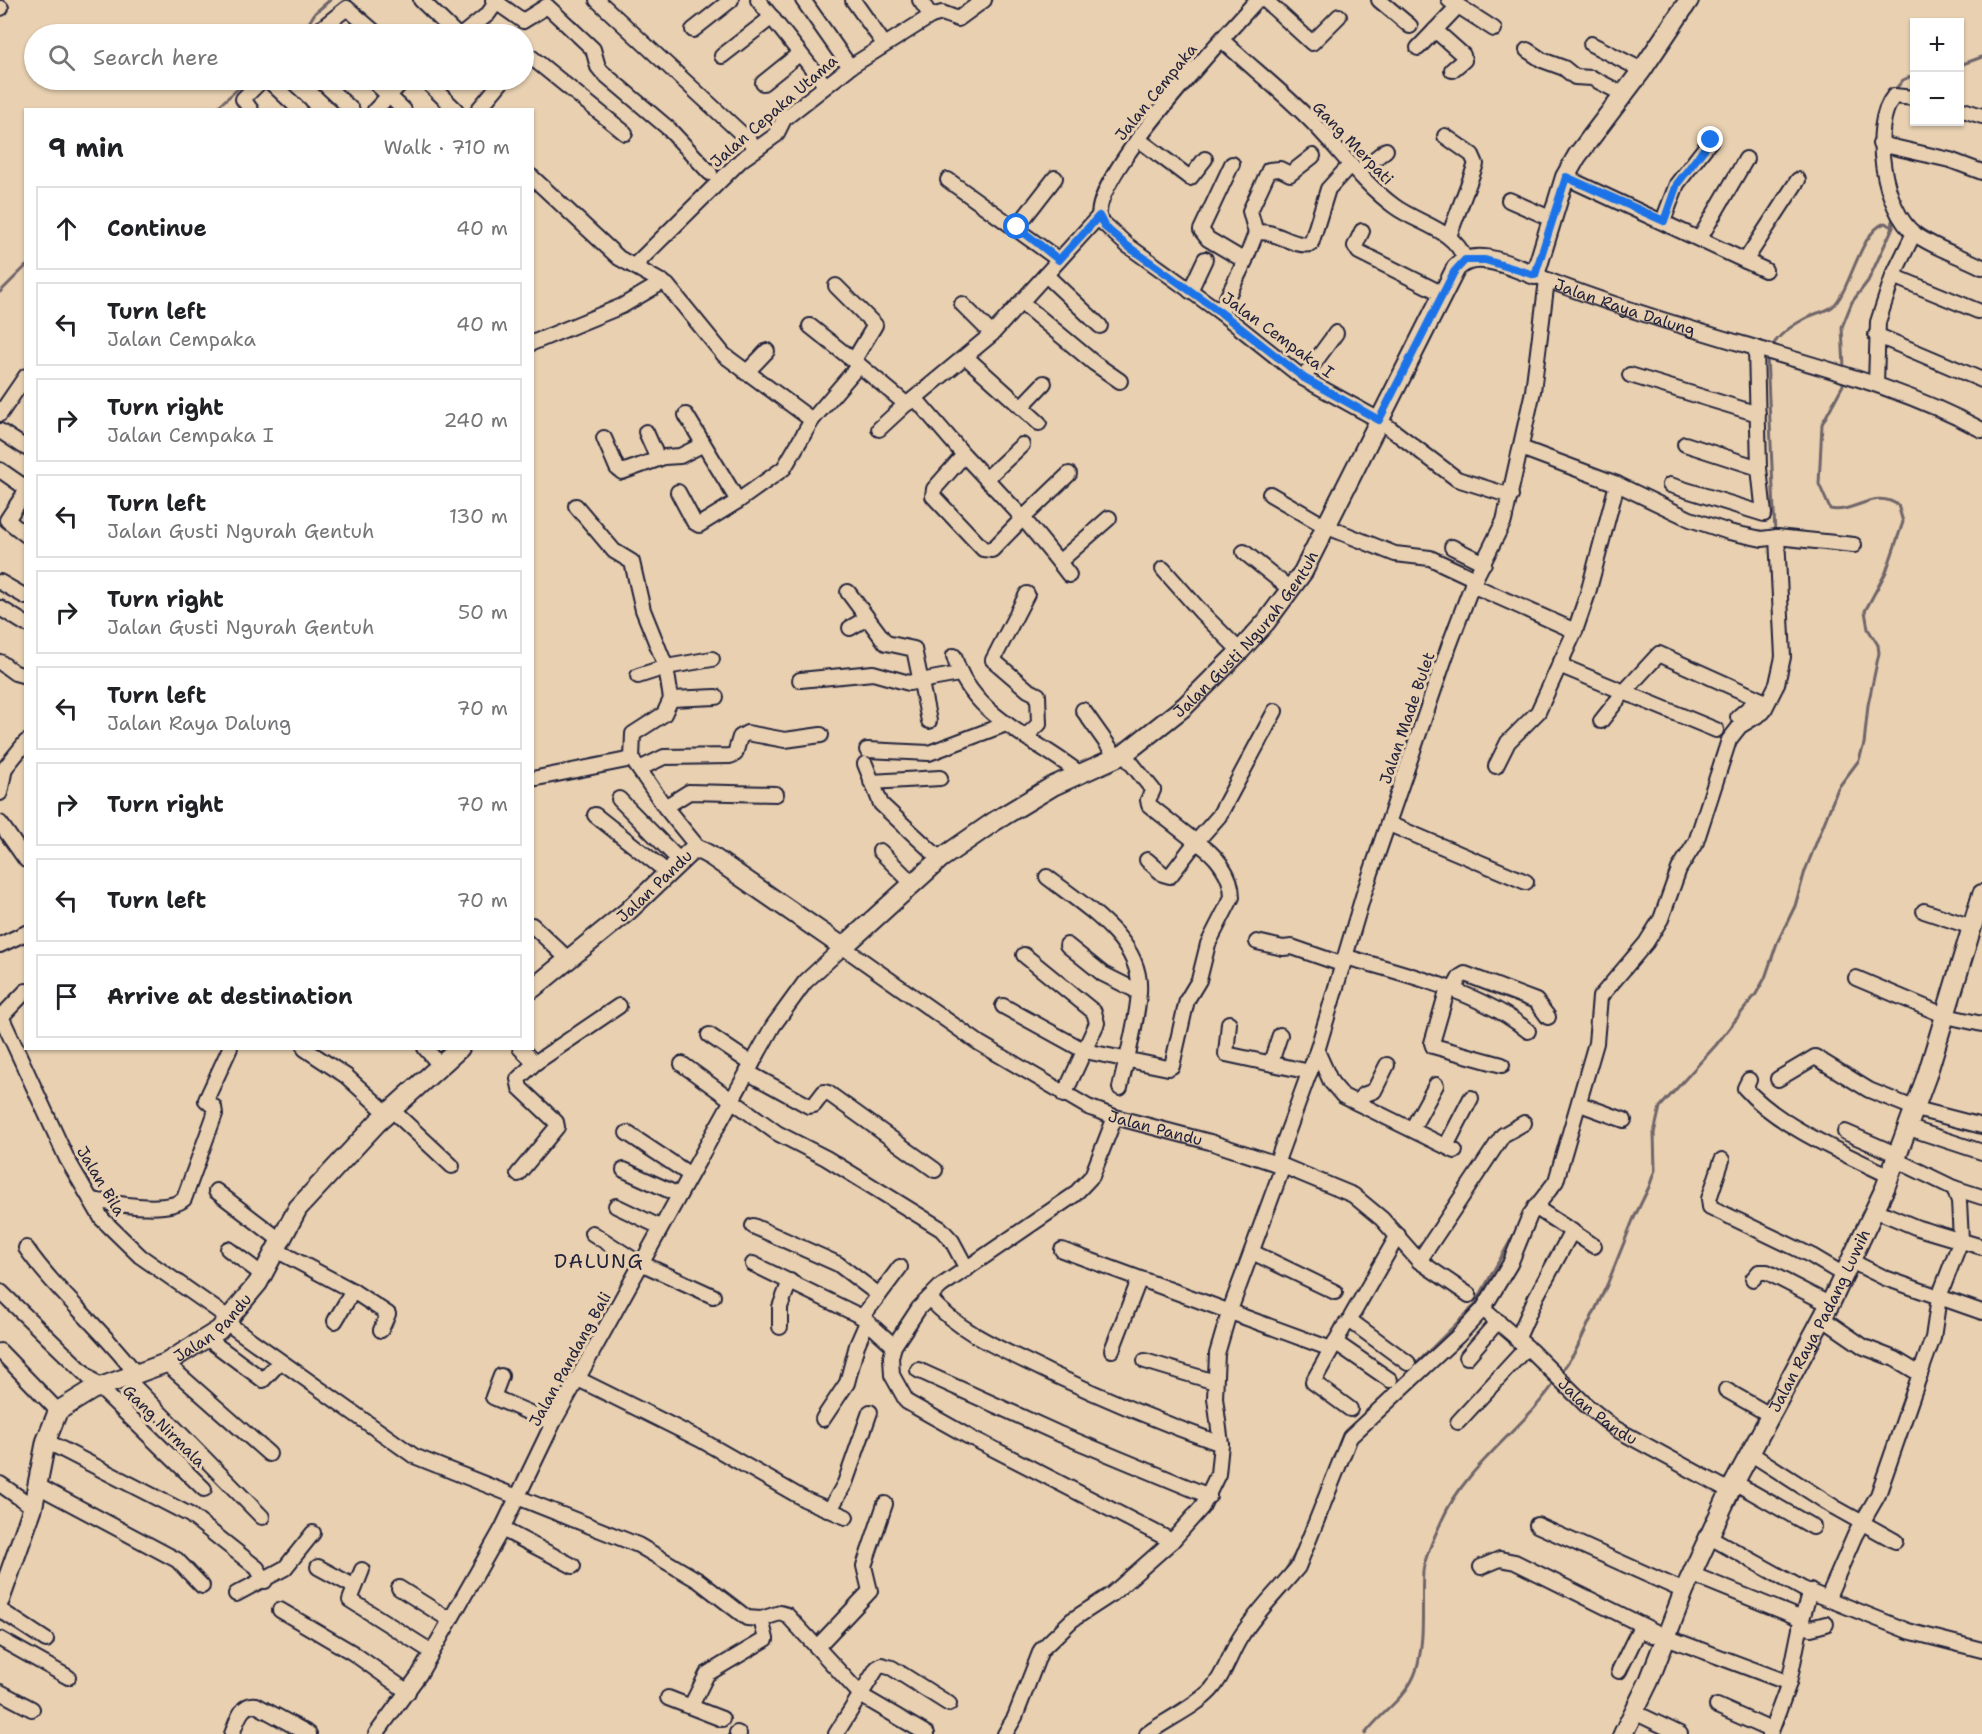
<!DOCTYPE html>
<meta charset="utf-8">
<style>
body{margin:0;font-family:"Shantell Sans",sans-serif;background:#f6f6f6;color:#202124}
.controls{position:absolute;right:18px;top:18px;display:grid;overflow:hidden;border-radius:0px;box-shadow:0 2px 4px #0004}
.controls button{width:54px;height:54px;display:grid;place-items:center;padding:0;border:0;border-bottom:2px solid #e0e0e0;background:#fff;color:#202124;font:30px sans-serif}
.stop{position:absolute;width:18px;height:18px;margin:-14px;border:4px solid #1a73e8;border-radius:50%;background:#fff}
.stop.end{background:#1a73e8;border-color:#fff;box-shadow:0 2px 6px #0008}
.list{margin:0;padding:0;list-style:none}
h2{display:flex;justify-content:space-between;align-items:center;height:78px;margin:0;padding:0 24px;font-size:26px}
h2 small{font-size:20px;font-weight:400;color:#757577}
.list li{display:grid;grid-template-columns:39px 1fr auto;gap:18px;align-items:center;box-sizing:border-box;height:84px;margin:0 12px 12px;padding:0 12px;border:2px solid #e0e0e0;border-radius:0px}
.list b{display:block;font-size:22px;white-space:nowrap}
.list p{margin:0;font-size:20px;white-space:nowrap;color:#757577}
.list em{font-size:20px;font-style:normal;color:#757577}
.icon{flex:none;width:33px;height:33px;fill:none;stroke:currentColor;stroke-width:2;stroke-linecap:round;stroke-linejoin:round}
.map{position:relative;flex:none;width:1982px;height:1734px;overflow:hidden}
.search{position:absolute;background:#fff;box-shadow:0 2px 4px #0004;left:24px;top:24px;width:510px;height:66px;display:flex;align-items:center;gap:15px;box-sizing:border-box;padding:0 21px;border-radius:33px;color:#757577;font-size:22px}
.panel{position:absolute;background:#fff;box-shadow:0 2px 4px #0004;left:24px;top:108px;width:510px;height:942px;border-radius:0px}
.map>svg:first-child{display:block}
.lines{fill:none;stroke-linecap:round;stroke-linejoin:round}
.stream{stroke:#6f6569;stroke-width:3}
.minor-casing{stroke:#22223b;stroke-width:18}
.major-casing{stroke:#22223b;stroke-width:22}
.minor{stroke:#e8d0b1;stroke-width:14}
.major{stroke:#e8d0b1;stroke-width:18}
.route{stroke:#1a73e8;stroke-width:8}
.labels{text-anchor:middle;dominant-baseline:central;stroke-width:6;stroke-linejoin:round;paint-order:stroke}
.street-label{font-size:16px;fill:#22223b;stroke:#e8d0b1}
.quarter-label{font-size:20px;letter-spacing:1.5px;fill:#22223b;stroke:#e8d0b1}
</style>
<div class="map">
<svg width="1982" height="1734" viewBox="0 0 1982 1734">
<rect width="100%" height="100%" fill="#e8d0b1"/>
<filter id="ink" filterUnits="userSpaceOnUse"><feTurbulence type="fractalNoise" baseFrequency=".0167" numOctaves="2"/><feDisplacementMap in="SourceGraphic" scale="12" xChannelSelector="R" yChannelSelector="G"/><feConvolveMatrix kernelMatrix="1 2 1 2 8 2 1 2 1" color-interpolation-filters="sRGB"/></filter>
<g filter="url(#ink)">
<g class="lines">
<!-- stream -->
<g class="stream">
<polyline points="302,34 315,13 330,0"/>
<polyline points="1960,65 1982,57"/>
<polyline points="1893,92 1903,80 1914,75"/>
<polyline points="214,110 248,80"/>
<polyline points="1876,128 1874,147 1878,171"/>
<polyline points="0,292 26,266"/>
<path d="M1772,347c7,-14 24,-24 38,-31 7,-3 16,-5 22,-9 18,-14 27,-75 53,-84l8,4"/>
<polyline points="1767,355 1775,534"/>
<polyline points="1844,369 1842,327 1852,302 1868,281 1893,227 1892,215"/>
<polyline points="1575,1093 1580,1076"/>
<path d="M1560,1374l15,-22 32,-67 26,-65 16,-33 6,-17 -1,-37 6,-26 56,-62 40,-51 9,-16 12,-35 18,-37 10,-35 33,-83 21,-28 5,-16 4,-39 11,-52 -1,-8 -10,-16 -3,-18 21,-39 17,-50 -5,-17c-24,-17 -43,9 -68,4l-11,-25 3,-60 21,-39v-6"/>
<polyline points="1371,1409 1474,1306 1518,1227"/>
<polyline points="1332,1464 1337,1451"/>
<polyline points="1282,1576 1297,1551"/>
<polyline points="1163,1715 1205,1687"/>
<path d="M1365,1734c16,-22 42,-36 51,-63 10,-33 5,-66 7,-100 2,-16 13,-37 19,-51 24,-54 80,-90 113,-138"/>
</g>
<defs>
<g id="minor">
<polyline points="421,0 456,34"/>
<polyline points="493,0 523,21 547,6 593,49 598,67 602,72 668,128 710,173"/>
<polyline points="597,0 756,147"/>
<polyline points="758,0 825,85"/>
<polyline points="803,0 850,67"/>
<polyline points="853,0 884,44"/>
<polyline points="920,0 931,16"/>
<path d="M1257,0c-29,33 -170,180 -157,220l27,25 93,67 83,66 76,42 78,59 54,17"/>
<polyline points="1265,0 1312,43 1339,16"/>
<polyline points="1379,0 1410,26"/>
<polyline points="1449,0 1494,29"/>
<polyline points="0,8 1,8"/>
<polyline points="693,30 731,0"/>
<polyline points="1435,30 1463,55 1464,60 1452,70"/>
<polyline points="314,34 347,8 377,34"/>
<polyline points="463,34 488,14 498,0"/>
<path d="M1222,40c31,29 66,56 95,87 25,26 47,57 77,79 24,18 61,23 71,54"/>
<polyline points="1591,44 1642,70"/>
<polyline points="1418,48 1458,6"/>
<polyline points="1527,50 1542,60 1564,68 1575,77 1592,78 1623,94"/>
<polyline points="722,56 772,17"/>
<polyline points="524,57 531,57 625,133"/>
<polyline points="268,80 300,110"/>
<polyline points="320,80 352,110"/>
<polyline points="372,80 404,110"/>
<polyline points="425,80 456,110"/>
<polyline points="763,83 799,54"/>
<path d="M1914,98l-20,-2c-25,30 -10,115 21,138 19,14 46,22 67,33"/>
<polyline points="1960,109 1982,116"/>
<polyline points="251,110 243,99 262,80"/>
<polyline points="375,110 404,80"/>
<polyline points="478,110 503,80"/>
<polyline points="1445,136 1472,155 1476,164 1449,236"/>
<polyline points="1138,139 1190,178 1205,159"/>
<polyline points="1880,144 1950,160 1982,172"/>
<polyline points="1232,164 1201,230 1208,239 1245,261"/>
<polyline points="1358,172 1386,150"/>
<polyline points="532,177 619,258 667,285 724,355 812,420"/>
<polyline points="1565,177 1765,270"/>
<polyline points="948,180 1059,260"/>
<polyline points="1509,200 1552,219"/>
<polyline points="1663,221 1677,184 1711,140"/>
<polyline points="1017,227 1055,178"/>
<polyline points="1362,231 1355,246 1359,252 1443,294"/>
<polyline points="1256,233 1250,211 1269,170 1280,169 1290,174 1313,156"/>
<polyline points="1700,238 1746,159"/>
<polyline points="1745,261 1798,180"/>
<polyline points="634,266 741,160 776,135 784,119 850,67 931,16 942,13 958,19 984,0"/>
<polyline points="1046,275 1100,326"/>
<polyline points="1893,276 1978,311"/>
<path id="s1" d="M1540,277c70,28 143,50 216,71 78,23 154,43 226,82"/>
<polyline points="836,286 875,325 854,360"/>
<polyline points="1190,291 1205,259"/>
<polyline points="1022,303 1094,363 1120,381"/>
<polyline points="962,304 992,334"/>
<path d="M1220,312l25,-51 11,-28c18,-5 36,15 55,11l17,-55 22,-24"/>
<polyline points="810,326 859,365"/>
<polyline points="1876,335 1982,380"/>
<polyline points="532,343 622,306 663,282"/>
<polyline points="967,358 1039,423"/>
<polyline points="746,373 767,351"/>
<polyline points="1630,375 1758,414"/>
<polyline points="1303,378 1336,333"/>
<polyline points="1876,383 1878,322 1893,276 1914,233"/>
<polyline points="915,398 964,455 1023,518 992,550 983,549 933,496 934,489 964,455"/>
<polyline points="1021,407 1044,383"/>
<polyline points="0,414 26,376"/>
<polyline points="686,415 738,501 784,468 812,420 859,365 906,404 910,402 992,334 1099,216"/>
<polyline points="879,429 906,404"/>
<polyline points="0,431 26,448"/>
<polyline points="646,432 658,459"/>
<polyline points="604,438 617,468 622,472 664,457 680,456 702,445"/>
<polyline points="1685,444 1759,468"/>
<polyline points="1521,448 1617,484 1690,519 1729,532 1762,539 1777,537 1854,545"/>
<polyline points="0,470 26,488"/>
<polyline points="1069,474 1023,518 1059,562 1109,518"/>
<polyline points="987,478 1022,445"/>
<polyline points="1670,485 1764,514 1759,468 1756,349"/>
<polyline points="26,491 7,520 26,535"/>
<polyline points="678,492 694,522 699,525 738,501"/>
<polyline points="1270,494 1325,526 1395,554 1430,558 1475,579"/>
<polyline points="576,506 614,551 632,562 643,610 666,667 671,699 664,714 633,734 632,759 665,807 700,850"/>
<polyline points="1452,547 1484,563"/>
<polyline points="1244,552 1290,589"/>
<polyline points="1059,562 1069,575"/>
<polyline points="1163,569 1202,613 1240,651"/>
<polyline points="0,582 26,597"/>
<polyline points="1472,585 1575,631"/>
<polyline points="848,592 886,643 914,649 929,721"/>
<polyline points="0,608 26,624"/>
<polyline points="850,628 867,618"/>
<path d="M954,656c17,60 79,81 125,117"/>
<polyline points="0,662 15,673 26,676"/>
<polyline points="1559,665 1624,692 1659,654 1759,699 1738,717"/>
<polyline points="638,676 666,667 712,659"/>
<polyline points="800,680 873,673 909,683 959,674"/>
<polyline points="671,699 716,697"/>
<polyline points="1083,710 1117,758"/>
<polyline points="1601,721 1624,692 1716,730"/>
<polyline points="1026,736 1039,724 1038,695 1028,690 993,660 1027,594"/>
<polyline points="867,750 929,753 1006,724"/>
<polyline points="1124,754 1153,790 1148,800 1149,805 1196,842 1219,816 1275,711"/>
<polyline points="865,764 881,804 940,859"/>
<polyline points="1496,766 1508,742 1538,712 1575,631 1588,593 1617,484"/>
<polyline points="639,769 664,757 730,756 735,754 740,737 747,733 785,740 821,735"/>
<polyline points="532,779 632,759"/>
<polyline points="871,782 940,778"/>
<polyline points="0,793 5,768 26,742"/>
<polyline points="619,799 680,861"/>
<polyline points="665,807 689,792 776,794"/>
<polyline points="595,815 667,872"/>
<polyline points="0,823 26,860"/>
<polyline points="1389,824 1526,882"/>
<polyline points="880,851 912,883"/>
<path d="M1047,877c36,28 96,63 92,115 -2,31 -12,65 -19,96"/>
<polyline points="1924,911 1972,927"/>
<polyline points="532,925 569,960"/>
<polyline points="1257,942 1283,948 1292,947 1344,965"/>
<polyline points="0,945 26,933"/>
<polyline points="1067,945 1103,974 1139,992"/>
<polyline points="1024,955 1094,1012 1097,1023 1064,1095"/>
<path d="M1346,957c57,16 138,36 182,74"/>
<polyline points="1856,978 1946,1016 1982,1024"/>
<polyline points="1448,988 1432,1043 1433,1046 1502,1065"/>
<polyline points="1453,990 1460,977 1465,974 1536,1001 1548,1017"/>
<path d="M1003,1006l82,45 83,17 4,-2 15,-66 12,-20 9,-36 24,-47c0,-23 -17,-44 -36,-55l-26,34 -7,-2 -16,-14"/>
<polyline points="0,1014 67,1159 102,1219 140,1256 230,1319"/>
<polyline points="1,1017 26,991"/>
<polyline points="1229,1023 1226,1054 1310,1072"/>
<polyline points="709,1035 752,1064"/>
<polyline points="425,1048 440,1065"/>
<polyline points="520,1048 535,1063"/>
<polyline points="305,1049 346,1076 387,1113"/>
<polyline points="1317,1051 1331,1082 1343,1096 1455,1151"/>
<polyline points="1271,1062 1280,1035"/>
<polyline points="682,1064 777,1133 826,1158 941,1229 952,1241 967,1269"/>
<polyline points="747,1072 809,1106 814,1105 824,1092 828,1093 935,1170"/>
<polyline points="1778,1079 1815,1057 1869,1090 1916,1109 1982,1126"/>
<path d="M1749,1080l-4,8c33,38 100,66 145,88"/>
<polyline points="1358,1103 1363,1095 1374,1091 1387,1065"/>
<polyline points="1580,1104 1624,1120"/>
<polyline points="392,1110 452,1166"/>
<polyline points="1909,1128 1982,1152"/>
<polyline points="1412,1129 1436,1085"/>
<polyline points="1845,1132 1898,1155"/>
<polyline points="627,1133 689,1174"/>
<polyline points="1446,1146 1471,1098"/>
<polyline points="1722,1160 1709,1199 1710,1207 1812,1256 1844,1275"/>
<polyline points="1896,1160 1954,1188 1982,1197"/>
<polyline points="1276,1164 1317,1051 1364,893 1449,646 1472,585 1504,521 1533,391 1547,280"/>
<polyline points="624,1170 679,1195"/>
<polyline points="518,1174 557,1127 556,1122 520,1088 518,1079 535,1063 619,1006"/>
<polyline points="216,1191 280,1240"/>
<path d="M91,1200c22,3 76,14 93,-1l31,-85 -1,-7 -8,-7 24,-52"/>
<polyline points="616,1206 660,1227"/>
<polyline points="1535,1207 1594,1246"/>
<polyline points="1875,1210 1918,1228 1982,1247"/>
<polyline points="753,1226 838,1264 879,1295 862,1317"/>
<polyline points="592,1233 634,1260 713,1296"/>
<polyline points="1398,1235 1351,1317 1352,1322 1408,1363"/>
<path d="M26,1248c32,46 77,81 110,126"/>
<polyline points="228,1249 263,1275"/>
<polyline points="276,1250 353,1291 388,1314 381,1330"/>
<polyline points="1062,1250 1331,1349"/>
<polyline points="1252,1252 1335,1292"/>
<polyline points="1419,1261 1503,1135 1524,1123"/>
<polyline points="1851,1261 1885,1278 1982,1312"/>
<polyline points="753,1264 862,1317 894,1346"/>
<polyline points="1753,1279 1759,1272 1767,1272 1829,1304"/>
<polyline points="1,1292 204,1489"/>
<polyline points="879,1295 900,1267"/>
<path d="M929,1298c34,37 75,52 119,74 57,27 114,51 173,72"/>
<path id="s2" d="M1483,1309l44,38 59,58 30,24 114,62"/>
<polyline points="1822,1318 1864,1347 1895,1359 1920,1374 1933,1338 1939,1297 1961,1240 1959,1201 1954,1188"/>
<polyline points="335,1321 353,1291"/>
<polyline points="227,1323 414,1456 638,1545 699,1581 747,1618 761,1619 780,1613 787,1615 862,1696 927,1734"/>
<polyline points="1345,1325 1313,1382 1350,1409"/>
<polyline points="780,1327 780,1307 790,1281"/>
<polyline points="208,1339 263,1380 278,1364"/>
<polyline points="1517,1340 1536,1297 1572,1231"/>
<polyline points="1335,1342 1390,1380"/>
<polyline points="1112,1350 1139,1280"/>
<polyline points="0,1351 58,1411"/>
<polyline points="1467,1357 1498,1321"/>
<polyline points="1145,1361 1215,1382"/>
<polyline points="166,1363 269,1454"/>
<polyline points="918,1370 1057,1433 1209,1496"/>
<polyline points="501,1376 493,1397 553,1423"/>
<polyline points="125,1377 262,1517"/>
<polyline points="578,1379 701,1440 804,1499 846,1517"/>
<polyline points="1726,1390 1770,1415"/>
<polyline points="823,1419 847,1383 857,1345 867,1322"/>
<polyline points="1458,1422 1527,1347"/>
<polyline points="971,1438 907,1402 892,1375 891,1357 894,1346 919,1308 941,1286 1074,1195 1092,1176 1115,1117"/>
<polyline points="46,1441 190,1515 257,1568 265,1581"/>
<polyline points="978,1441 1172,1541 1202,1507 1218,1474 1221,1444 1215,1398 1217,1354 1229,1313 1283,1166"/>
<polyline points="1750,1453 1834,1507 1895,1541"/>
<polyline points="1734,1482 1813,1527"/>
<polyline points="0,1484 33,1507"/>
<polyline points="38,1486 177,1560 202,1586"/>
<polyline points="830,1510 845,1483 870,1412"/>
<polyline points="1537,1525 1684,1591"/>
<polyline points="502,1529 573,1566"/>
<polyline points="1708,1536 1803,1589 1908,1631 1982,1650"/>
<polyline points="318,1567 355,1587"/>
<polyline points="1481,1567 1500,1559 1515,1562 1666,1637 1789,1683"/>
<polyline points="362,1570 350,1600 432,1652"/>
<polyline points="1691,1574 1802,1619 1810,1591"/>
<polyline points="399,1588 450,1620"/>
<polyline points="236,1594 285,1568 313,1533"/>
<polyline points="1828,1597 1855,1535 1878,1495 1920,1374"/>
<polyline points="0,1610 46,1640"/>
<polyline points="280,1610 353,1653 408,1692"/>
<polyline points="1800,1626 1811,1628 1826,1624"/>
<polyline points="0,1639 68,1677"/>
<polyline points="817,1647 870,1591 864,1566 885,1504"/>
<polyline points="1619,1671 1639,1630 1652,1635"/>
<polyline points="0,1692 32,1709"/>
<polyline points="668,1698 722,1719"/>
<polyline points="691,1706 707,1674 766,1639 761,1619"/>
<polyline points="1717,1706 1771,1730"/>
<polyline points="1634,1712 1680,1734"/>
<polyline points="737,1733 739,1734"/>
<path d="M232,1734c5,-12 9,-31 24,-29l53,29"/>
<path id="s3" d="M376,1734l43,-59 83,-146 51,-106 220,-397 32,-44 38,-35 136,96 109,64 27,10 95,25 73,24 70,29 29,24 37,42 50,34"/>
<polyline points="836,1734 877,1668 882,1665 892,1668 949,1704"/>
<polyline points="1005,1734 1015,1717 1041,1650 1072,1620 1112,1594 1172,1541"/>
<path d="M1147,1734c20,-15 47,-26 64,-44 14,-16 18,-34 29,-52 16,-26 39,-48 58,-71l52,-130 108,-101 25,-27 27,-45 20,-49 26,-34 40,-138 4,-46 46,-54 15,-24 18,-50 17,-27 33,-102 11,-14 23,-14 14,-28 6,-27 -6,-120"/>
<polyline points="1770,1734 1789,1683 1802,1619"/>
</g>
<g id="major">
<path id="s4" d="M532,989l96,-78 63,-60 9,-1 11,6 132,91 97,-88 55,-38 58,-35 71,-32 61,-48 55,-55 26,-29 37,-50 153,-304c20,-21 56,-1 79,7l30,-98 12,-21 65,-86 47,-70"/>
<path id="s5" d="M0,1600l33,-93 13,-66 12,-30 34,-21 74,-27 53,-33 39,-47 40,-75 79,-85 83,-75"/>
<path id="s6" d="M1623,1734l26,-53 35,-90 46,-100 102,-191 53,-112 42,-113 55,-181"/>
</g>
</defs>
<!-- minor casing -->
<use href="#minor" class="minor-casing"/>
<!-- major casing -->
<use href="#major" class="major-casing"/>
<!-- minor -->
<use href="#minor" class="minor"/>
<!-- major -->
<use href="#major" class="major"/>
</g>
</g>
<g class="lines" filter="url(#ink)">
<!-- route -->
<polyline class="route" points="1017,227 1059,260 1099,216 1105,227 1126,245 1220,312 1304,378 1379,420 1454,272 1465,260 1485,260 1535,275 1566,177 1664,221 1677,184 1711,140"/>
</g>
<g class="labels">
<!-- street labels -->
<g class="street-label">
<text transform="translate(1156 92) rotate(-51)">Jalan Cempaka</text>
<text transform="translate(774 111) rotate(-41)">Jalan Cepaka Utama</text>
<text transform="translate(1353 143) rotate(46)">Gang Merpati</text>
<text stroke="none"><textPath href="#s1" startOffset="90">Jalan Raya Dalung</textPath></text>
<text transform="translate(1278 335) rotate(36)">Jalan Cempaka I</text>
<text stroke="none"><textPath href="#s4" startOffset="908">Jalan Gusti Ngurah Gentuh</textPath></text>
<text transform="translate(1407 718) rotate(-71)">Jalan Made Bulet</text>
<text stroke="none"><textPath href="#s4" startOffset="160">Jalan Pandu</textPath></text>
<text stroke="none"><textPath href="#s3" startOffset="1282">Jalan Pandu</textPath></text>
<text transform="translate(101 1181) rotate(59)">Jalan Bila</text>
<text stroke="none"><textPath href="#s6" startOffset="458">Jalan Raya Padang Luwih</textPath></text>
<text stroke="none"><textPath href="#s5" startOffset="376">Jalan Pandu</textPath></text>
<text transform="translate(570 1359) rotate(-61)">Jalan Pandang Bali</text>
<text stroke="none"><textPath href="#s2" startOffset="154">Jalan Pandu</textPath></text>
<text transform="translate(164 1426) rotate(45)">Gang Nirmala</text>
</g>
<!-- quarter labels -->
<g class="quarter-label">
<text x="599" y="1261">DALUNG</text>
</g>
</g>
</svg>
<div class="controls">
<button>+</button>
<button>−</button>
</div>
<div class="stop" style="left:1017px;top:227px"></div>
<div class="stop end" style="left:1711px;top:140px"></div>
<div class="search"><svg class="icon" aria-label="search" viewBox="0 0 24 24"><circle cx="10" cy="10" r="6"/><path d="M15 15l6 6"/></svg>Search here</div>
<section class="panel">
<h2>9 min<small>Walk · 710 m</small></h2>
<ul class="list">
<li><svg class="icon" aria-label="ahead" viewBox="0 0 24 24"><path d="M12 20V5M6 11l6-6 6 6"/></svg><div><b>Continue</b></div><em>40 m</em></li>
<li><svg class="icon" aria-label="left" viewBox="0 0 24 24"><path d="M17 20v-9H6M10 6l-5 5 5 5"/></svg><div><b>Turn left</b><p>Jalan Cempaka</p></div><em>40 m</em></li>
<li><svg class="icon" aria-label="right" viewBox="0 0 24 24"><path d="M7 20v-9h11M14 6l5 5-5 5"/></svg><div><b>Turn right</b><p>Jalan Cempaka I</p></div><em>240 m</em></li>
<li><svg class="icon" aria-label="left" viewBox="0 0 24 24"><path d="M17 20v-9H6M10 6l-5 5 5 5"/></svg><div><b>Turn left</b><p>Jalan Gusti Ngurah Gentuh</p></div><em>130 m</em></li>
<li><svg class="icon" aria-label="right" viewBox="0 0 24 24"><path d="M7 20v-9h11M14 6l5 5-5 5"/></svg><div><b>Turn right</b><p>Jalan Gusti Ngurah Gentuh</p></div><em>50 m</em></li>
<li><svg class="icon" aria-label="left" viewBox="0 0 24 24"><path d="M17 20v-9H6M10 6l-5 5 5 5"/></svg><div><b>Turn left</b><p>Jalan Raya Dalung</p></div><em>70 m</em></li>
<li><svg class="icon" aria-label="right" viewBox="0 0 24 24"><path d="M7 20v-9h11M14 6l5 5-5 5"/></svg><div><b>Turn right</b></div><em>70 m</em></li>
<li><svg class="icon" aria-label="left" viewBox="0 0 24 24"><path d="M17 20v-9H6M10 6l-5 5 5 5"/></svg><div><b>Turn left</b></div><em>70 m</em></li>
<li><svg class="icon" aria-label="arrive" viewBox="0 0 24 24"><path d="M6 21V4h12l-3 4 3 4H6"/></svg><div><b>Arrive at destination</b></div></li>
</ul>
</section>
</div>
